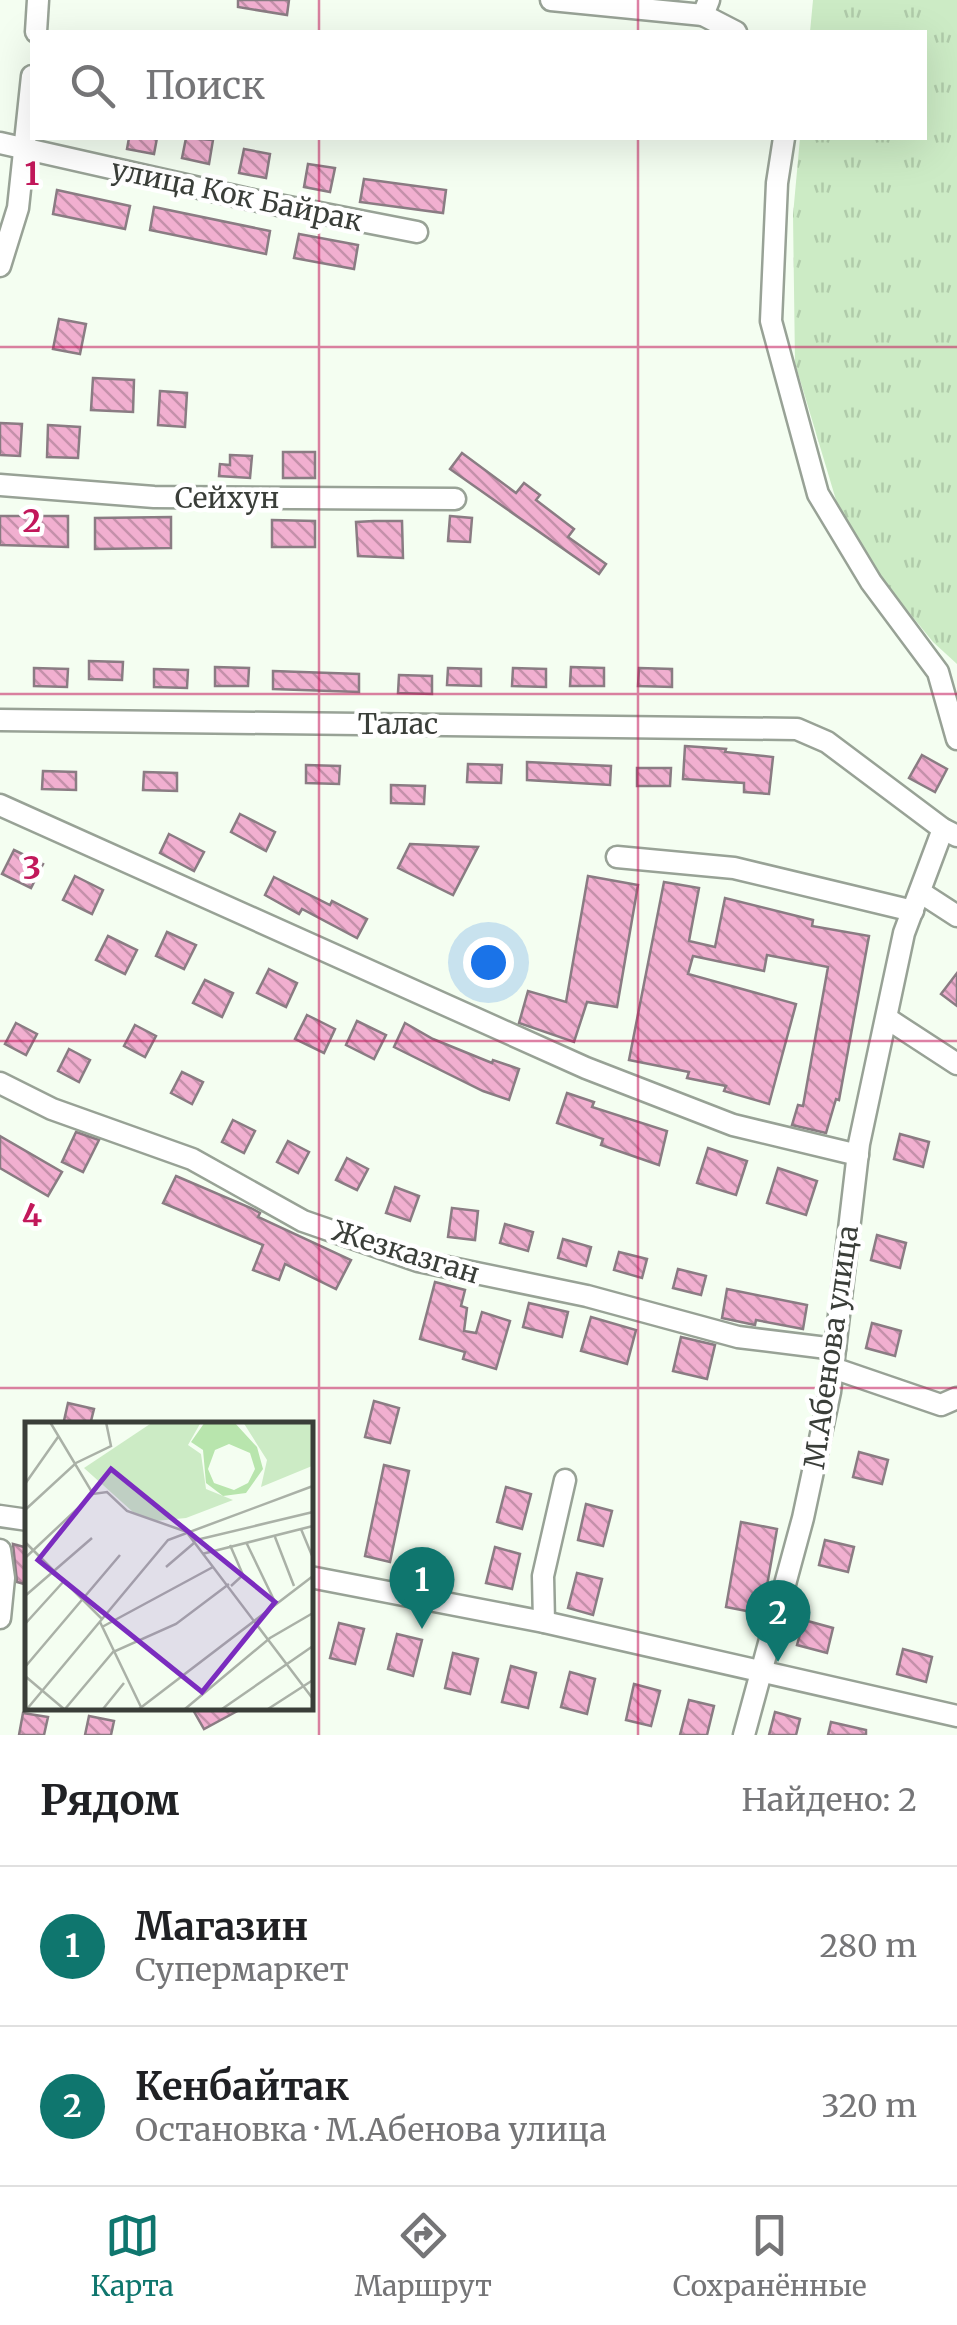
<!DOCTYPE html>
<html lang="ru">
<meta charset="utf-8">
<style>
body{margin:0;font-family:Merriweather,serif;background:#f6f6f6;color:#202124}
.you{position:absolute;left:488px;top:962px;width:35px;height:35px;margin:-25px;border:8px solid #fff;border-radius:50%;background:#1a73e8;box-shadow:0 0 0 15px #1a73e833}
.badge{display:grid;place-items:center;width:65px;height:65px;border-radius:50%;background:#0f766e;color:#fff;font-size:32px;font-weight:700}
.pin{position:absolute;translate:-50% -82px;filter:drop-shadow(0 2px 5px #0008)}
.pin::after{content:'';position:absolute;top:52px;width:35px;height:30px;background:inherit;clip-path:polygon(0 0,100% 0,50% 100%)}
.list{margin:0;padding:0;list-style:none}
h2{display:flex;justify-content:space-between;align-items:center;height:130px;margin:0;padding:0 40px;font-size:42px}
h2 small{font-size:32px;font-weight:400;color:#757577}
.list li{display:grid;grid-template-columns:65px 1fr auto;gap:30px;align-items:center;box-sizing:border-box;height:160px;padding:0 40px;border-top:2px solid #e0e0e0}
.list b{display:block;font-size:38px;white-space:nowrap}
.list p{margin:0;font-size:32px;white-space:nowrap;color:#757577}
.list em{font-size:32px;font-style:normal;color:#757577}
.icon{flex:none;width:55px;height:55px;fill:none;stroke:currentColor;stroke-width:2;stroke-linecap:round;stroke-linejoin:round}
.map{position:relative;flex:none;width:957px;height:1735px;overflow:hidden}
.search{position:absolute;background:#fff;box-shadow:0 10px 40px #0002;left:30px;right:30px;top:30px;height:110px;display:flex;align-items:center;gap:25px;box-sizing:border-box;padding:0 35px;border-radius:0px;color:#757577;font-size:38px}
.sheet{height:450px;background:#fff}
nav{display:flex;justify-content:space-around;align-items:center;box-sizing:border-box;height:140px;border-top:2px solid #e0e0e0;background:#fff;font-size:28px;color:#757577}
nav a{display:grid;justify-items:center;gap:5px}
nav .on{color:#0f766e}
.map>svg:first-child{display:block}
.grass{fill:url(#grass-tufts)}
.building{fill:url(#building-back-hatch);stroke:#8a7c83;stroke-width:2.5}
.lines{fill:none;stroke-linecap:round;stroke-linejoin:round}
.street-casing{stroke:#98a296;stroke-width:25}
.street{stroke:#fff;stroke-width:20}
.grid{fill:none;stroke:#c2185b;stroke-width:2.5;stroke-opacity:0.55}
.labels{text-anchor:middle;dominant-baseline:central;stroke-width:9;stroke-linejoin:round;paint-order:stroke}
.street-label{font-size:28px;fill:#3a3e39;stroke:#fff}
.inset-road{fill:none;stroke:#aab1a7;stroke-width:2.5}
.view{fill:#7b2cbf;fill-opacity:0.15;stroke:#7b2cbf;stroke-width:5}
.inset-edge{fill:none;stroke:#3a3e39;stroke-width:5}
.grid-label{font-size:32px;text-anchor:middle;font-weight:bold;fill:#c2185b;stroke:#fff;stroke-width:9;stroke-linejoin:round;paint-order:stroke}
</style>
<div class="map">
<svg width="957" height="1735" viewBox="0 0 957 1735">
<defs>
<pattern id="grass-tufts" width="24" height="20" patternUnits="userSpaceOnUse" patternTransform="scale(2.5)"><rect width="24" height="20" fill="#ccebc5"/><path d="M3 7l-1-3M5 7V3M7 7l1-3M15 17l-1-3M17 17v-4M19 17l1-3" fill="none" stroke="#b0cbaa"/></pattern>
<pattern id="building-back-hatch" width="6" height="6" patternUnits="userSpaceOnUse" patternTransform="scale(2.5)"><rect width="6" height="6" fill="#f1afd0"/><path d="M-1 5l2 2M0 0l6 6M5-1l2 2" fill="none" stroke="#c490aa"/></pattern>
</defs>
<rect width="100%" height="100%" fill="#f4fef1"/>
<!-- grass -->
<polygon class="grass" points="813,0 957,0 957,664 933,642 855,546 836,500 795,363 793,215 800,138 924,138 924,32 810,32"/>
<!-- building -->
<g class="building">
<polygon points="238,0 289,0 287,15 238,7"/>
<polygon points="129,138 157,138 154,154 127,149"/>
<polygon points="186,138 213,140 209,164 182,158"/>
<polygon points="244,149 270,154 266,178 239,173"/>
<polygon points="308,164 335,168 330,192 304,187"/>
<polygon points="364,179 446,190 443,213 360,202"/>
<polygon points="57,190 130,206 125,229 53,214"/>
<polygon points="154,207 270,231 266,254 150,230"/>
<polygon points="299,234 358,245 354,269 294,258"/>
<polygon points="59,319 86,324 80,354 53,349"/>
<polygon points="93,378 134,380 133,412 91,410"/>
<polygon points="160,391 187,393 185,427 158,425"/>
<polygon points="0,423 22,424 20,456 0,455"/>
<polygon points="48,425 80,427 78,458 47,457"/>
<rect x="283" y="452" width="32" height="26"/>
<polygon points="462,453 516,493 524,483 540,495 536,500 574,529 568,537 606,564 599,574 450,469"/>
<polygon points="230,455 252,456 250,478 219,476 220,464 230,465"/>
<polygon points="0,516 68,516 68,547 0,545"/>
<polygon points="450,516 472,518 470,542 448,541"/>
<polygon points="171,517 171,548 95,549 95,518"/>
<polygon points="272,520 315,521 315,547 272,547"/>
<polygon points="374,521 402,521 403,558 358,556 356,522"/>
<polygon points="89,661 123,662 122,680 89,679"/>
<polygon points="215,667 249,668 248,686 215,686"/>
<polygon points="571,667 604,668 604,686 570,686"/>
<polygon points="34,668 68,669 67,687 34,686"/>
<polygon points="448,668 481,669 481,686 447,685"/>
<polygon points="513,668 546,669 546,687 512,686"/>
<polygon points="639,668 672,669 672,687 638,686"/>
<polygon points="154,669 188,670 187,688 154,687"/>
<polygon points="273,671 359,674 359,692 273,689"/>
<polygon points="399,675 432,676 432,694 398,693"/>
<polygon points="685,746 726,749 725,752 773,757 769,794 744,792 744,783 683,779"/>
<polygon points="922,755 947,769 935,792 909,778"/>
<polygon points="527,762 611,766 610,785 527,780"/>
<polygon points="468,764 502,765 501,783 467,782"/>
<polygon points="306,765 340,766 339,784 306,783"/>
<polygon points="637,768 671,768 670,786 637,786"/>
<polygon points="43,771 76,772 76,790 42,789"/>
<polygon points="144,772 177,773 177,791 143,790"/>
<polygon points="391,785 425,786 424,804 391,803"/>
<polygon points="240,814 275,832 266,851 231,832"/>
<polygon points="169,834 204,852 194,871 160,853"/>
<polygon points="410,844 478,847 453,895 398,868"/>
<polygon points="14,850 43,864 31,888 2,874"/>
<polygon points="75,876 103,890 92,914 63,900"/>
<polygon points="588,876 638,885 617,1007 587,1002 574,1042 519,1023 528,991 566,1002"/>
<polygon points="274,877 330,905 332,901 367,919 357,938 302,909 299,914 265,895"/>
<polygon points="664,882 699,888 689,941 715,947 725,898 813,920 812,926 869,936 839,1100 836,1099 826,1133 792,1125 798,1105 803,1106 828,967 767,955 764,971 693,956 688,974 796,1004 769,1104 724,1091 726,1086 687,1078 689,1072 629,1060"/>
<polygon points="167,932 196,945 184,969 156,956"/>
<polygon points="108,936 137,950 125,974 96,960"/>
<polygon points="269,969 297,983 286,1007 257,993"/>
<polygon points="957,973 957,1006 941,994"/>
<polygon points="205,980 233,993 222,1017 193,1003"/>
<polygon points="307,1015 335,1029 324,1053 295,1039"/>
<polygon points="357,1021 386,1035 374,1059 346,1045"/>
<polygon points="16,1023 37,1034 26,1055 5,1044"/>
<polygon points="405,1023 433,1039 492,1063 493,1060 519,1069 509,1100 483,1091 394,1047"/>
<polygon points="135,1025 156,1036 145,1057 124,1046"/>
<polygon points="69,1049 90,1060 79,1082 58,1071"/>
<polygon points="182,1072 203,1082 192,1104 171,1093"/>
<polygon points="567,1093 594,1102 592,1107 667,1131 659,1165 601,1145 603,1139 557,1123"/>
<polygon points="233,1120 255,1131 244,1153 222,1142"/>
<polygon points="76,1132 99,1140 83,1172 62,1162"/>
<polygon points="900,1134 929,1142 923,1167 894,1159"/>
<polygon points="0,1136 62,1172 48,1196 0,1168"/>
<polygon points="288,1141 309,1152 298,1173 277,1162"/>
<polygon points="708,1148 747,1161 736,1195 697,1183"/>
<polygon points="347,1158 368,1169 357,1190 336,1180"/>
<polygon points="778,1168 817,1181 806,1215 767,1203"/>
<polygon points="176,1176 251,1208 260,1213 258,1217 351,1260 336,1289 285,1264 279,1280 253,1270 263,1245 163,1203"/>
<polygon points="395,1187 419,1196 410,1221 386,1213"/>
<polygon points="452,1208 478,1211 475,1240 448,1237"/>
<polygon points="505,1224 533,1232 528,1251 500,1243"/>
<polygon points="877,1235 906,1243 900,1268 871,1260"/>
<polygon points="563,1239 591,1247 586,1266 558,1258"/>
<polygon points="619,1252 647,1259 642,1278 614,1270"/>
<polygon points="678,1269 706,1276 701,1295 673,1288"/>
<polygon points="435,1282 465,1290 461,1306 467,1308 464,1331 476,1333 482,1312 510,1321 496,1369 463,1359 465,1352 420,1339"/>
<polygon points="727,1289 807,1305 803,1329 756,1320 755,1325 722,1318"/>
<polygon points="529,1303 568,1312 562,1337 523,1327"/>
<polygon points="591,1317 636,1330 627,1364 581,1351"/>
<polygon points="872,1323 901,1331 895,1356 866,1348"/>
<polygon points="681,1337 715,1345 707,1379 673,1371"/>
<polygon points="374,1401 399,1408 390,1443 365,1437"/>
<polygon points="68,1403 94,1409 90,1425 63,1425"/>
<polygon points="859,1452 888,1460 882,1484 853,1477"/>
<polygon points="384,1465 409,1471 390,1562 365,1556"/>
<polygon points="506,1487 531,1494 522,1529 497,1522"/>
<polygon points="586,1504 612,1511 603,1546 578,1540"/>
<polygon points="741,1522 777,1529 762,1614 726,1607"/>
<polygon points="825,1540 854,1547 848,1572 819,1565"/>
<polygon points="13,1544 28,1548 28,1585 17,1582"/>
<polygon points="495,1547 520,1554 512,1589 486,1583"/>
<polygon points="577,1573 602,1579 593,1615 568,1608"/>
<polygon points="804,1620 833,1628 827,1653 797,1645"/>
<polygon points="339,1623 364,1629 355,1664 330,1658"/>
<polygon points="397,1634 422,1640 413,1676 388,1669"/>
<polygon points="903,1649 932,1657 926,1682 897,1674"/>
<polygon points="453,1653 478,1659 470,1694 445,1688"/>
<polygon points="511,1666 536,1673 528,1708 502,1702"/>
<polygon points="570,1672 595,1679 587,1714 561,1707"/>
<polygon points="634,1684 660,1691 651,1726 626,1720"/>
<polygon points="689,1700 714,1706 707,1735 680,1735"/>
<polygon points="192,1708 243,1708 204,1729"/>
<polygon points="775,1712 800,1719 796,1735 769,1735"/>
<polygon points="23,1713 48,1717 44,1735 19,1735"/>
<polygon points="89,1716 114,1721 111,1735 85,1735"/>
<polygon points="831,1722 866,1730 866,1735 828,1735"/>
</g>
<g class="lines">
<defs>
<g id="street">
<polyline points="551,0 703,15"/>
<polyline points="709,0 703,15 736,32"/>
<polyline points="36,32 38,0"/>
<polyline points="784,138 777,183 771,321 818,494 871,582 938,672 957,739"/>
<polyline points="0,143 248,199 417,232"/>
<polyline points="0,266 18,208 32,76"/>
<polyline points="0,485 154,497 455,499"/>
<polyline points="0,720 797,729 827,742 943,829 957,836"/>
<polyline points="0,805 586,1068 733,1125 858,1155"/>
<polyline points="617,857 734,868 913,911"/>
<polyline points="920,892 957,916"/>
<polyline points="888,1019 957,1064"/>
<polyline points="0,1083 52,1109 192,1159 303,1221 418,1261 587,1296 738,1337 835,1349"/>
<polyline points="833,1368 941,1405 957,1398"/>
<polyline points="0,1516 28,1520"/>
<polyline points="0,1550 4,1578 0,1618"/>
<polyline points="310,1577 544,1622 957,1716"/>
<polyline points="544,1622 543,1576 565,1480"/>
<polyline points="744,1735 803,1518 830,1392 859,1144 904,933 943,829"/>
</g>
</defs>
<!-- street casing -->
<use href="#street" class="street-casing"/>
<!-- street -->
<use href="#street" class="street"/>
</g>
<!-- grid -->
<path class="grid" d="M319,0v32M638,0v32M319,138v1597M638,138v1597M0,347h957M0,694h957M0,1041h957M0,1388h957"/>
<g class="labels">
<!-- street labels -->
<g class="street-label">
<text transform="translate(237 195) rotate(12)">улица Кок Байрак</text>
<text x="227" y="498">Сейхун</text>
<text x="398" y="724">Талас</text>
<text transform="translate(406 1252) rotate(17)">Жезказган</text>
<text transform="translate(831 1347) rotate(-82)">М.Абенова улица</text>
</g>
</g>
<!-- overview -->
<g transform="translate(25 1422)">
<rect width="288" height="288" fill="#f4fef1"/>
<path d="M128,0h48l-13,23 13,9 5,35 27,11 -47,18 -31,3 -22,-9 -49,-44zM218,0h69v44l-51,21 6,-27z" fill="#ccebc5"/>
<path d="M180,0h29l23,25 6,22 -17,24 -23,3 -17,-13 -3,-33 -12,-8zM204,22l21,9 5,16 -7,14 -14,7 -20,-7 -6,-14 7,-19z" fill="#b8e5ad" fill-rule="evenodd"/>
<path class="inset-road" d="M25,0l43,72 14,-2 20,19 63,22M0,62l33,-47M0,88l51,-47 35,-17 -5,-24M276,107l12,29M163,112l125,165M250,115l19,49M167,119l121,-29M0,120l77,77M221,120l28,58M205,123l13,30 -12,11M177,132l111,-28M0,136l68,-64M141,145l28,-24M0,174l67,-58M75,200l41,85M0,202l39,-43M77,205l111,-60M0,245l95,-112M0,254l39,33M2,287l141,-169 145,-54M40,287l48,-57 63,-28 53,-40M78,287l21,-26M114,287l174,-133M160,287l85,-71 43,-25M197,287l91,-63M243,287l45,-29"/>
<path class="view" d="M86,47l164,133 -73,90 -164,-132z"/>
<rect width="288" height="288" class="inset-edge"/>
</g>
<g class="grid-label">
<text x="32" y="185">1</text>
<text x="32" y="532">2</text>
<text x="32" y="879">3</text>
<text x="32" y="1226">4</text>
</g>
</svg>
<div class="you"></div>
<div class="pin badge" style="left:422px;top:1629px">1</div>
<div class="pin badge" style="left:778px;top:1662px">2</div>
<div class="search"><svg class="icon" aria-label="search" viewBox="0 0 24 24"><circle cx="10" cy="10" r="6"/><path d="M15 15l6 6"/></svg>Поиск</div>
</div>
<section class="sheet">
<h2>Рядом<small>Найдено: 2</small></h2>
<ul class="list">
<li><span class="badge">1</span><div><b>Магазин</b><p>Супермаркет</p></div><em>280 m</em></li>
<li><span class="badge">2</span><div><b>Кенбайтак</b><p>Остановка · М.Абенова улица</p></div><em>320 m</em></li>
</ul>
</section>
<nav>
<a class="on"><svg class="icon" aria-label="map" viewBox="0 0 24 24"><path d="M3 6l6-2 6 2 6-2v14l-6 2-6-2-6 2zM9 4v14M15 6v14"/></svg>Карта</a>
<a><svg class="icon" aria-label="directions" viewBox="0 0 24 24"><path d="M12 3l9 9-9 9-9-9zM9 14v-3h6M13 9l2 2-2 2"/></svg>Маршрут</a>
<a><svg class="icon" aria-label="saved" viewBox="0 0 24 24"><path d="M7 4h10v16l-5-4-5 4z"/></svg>Сохранённые</a>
</nav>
